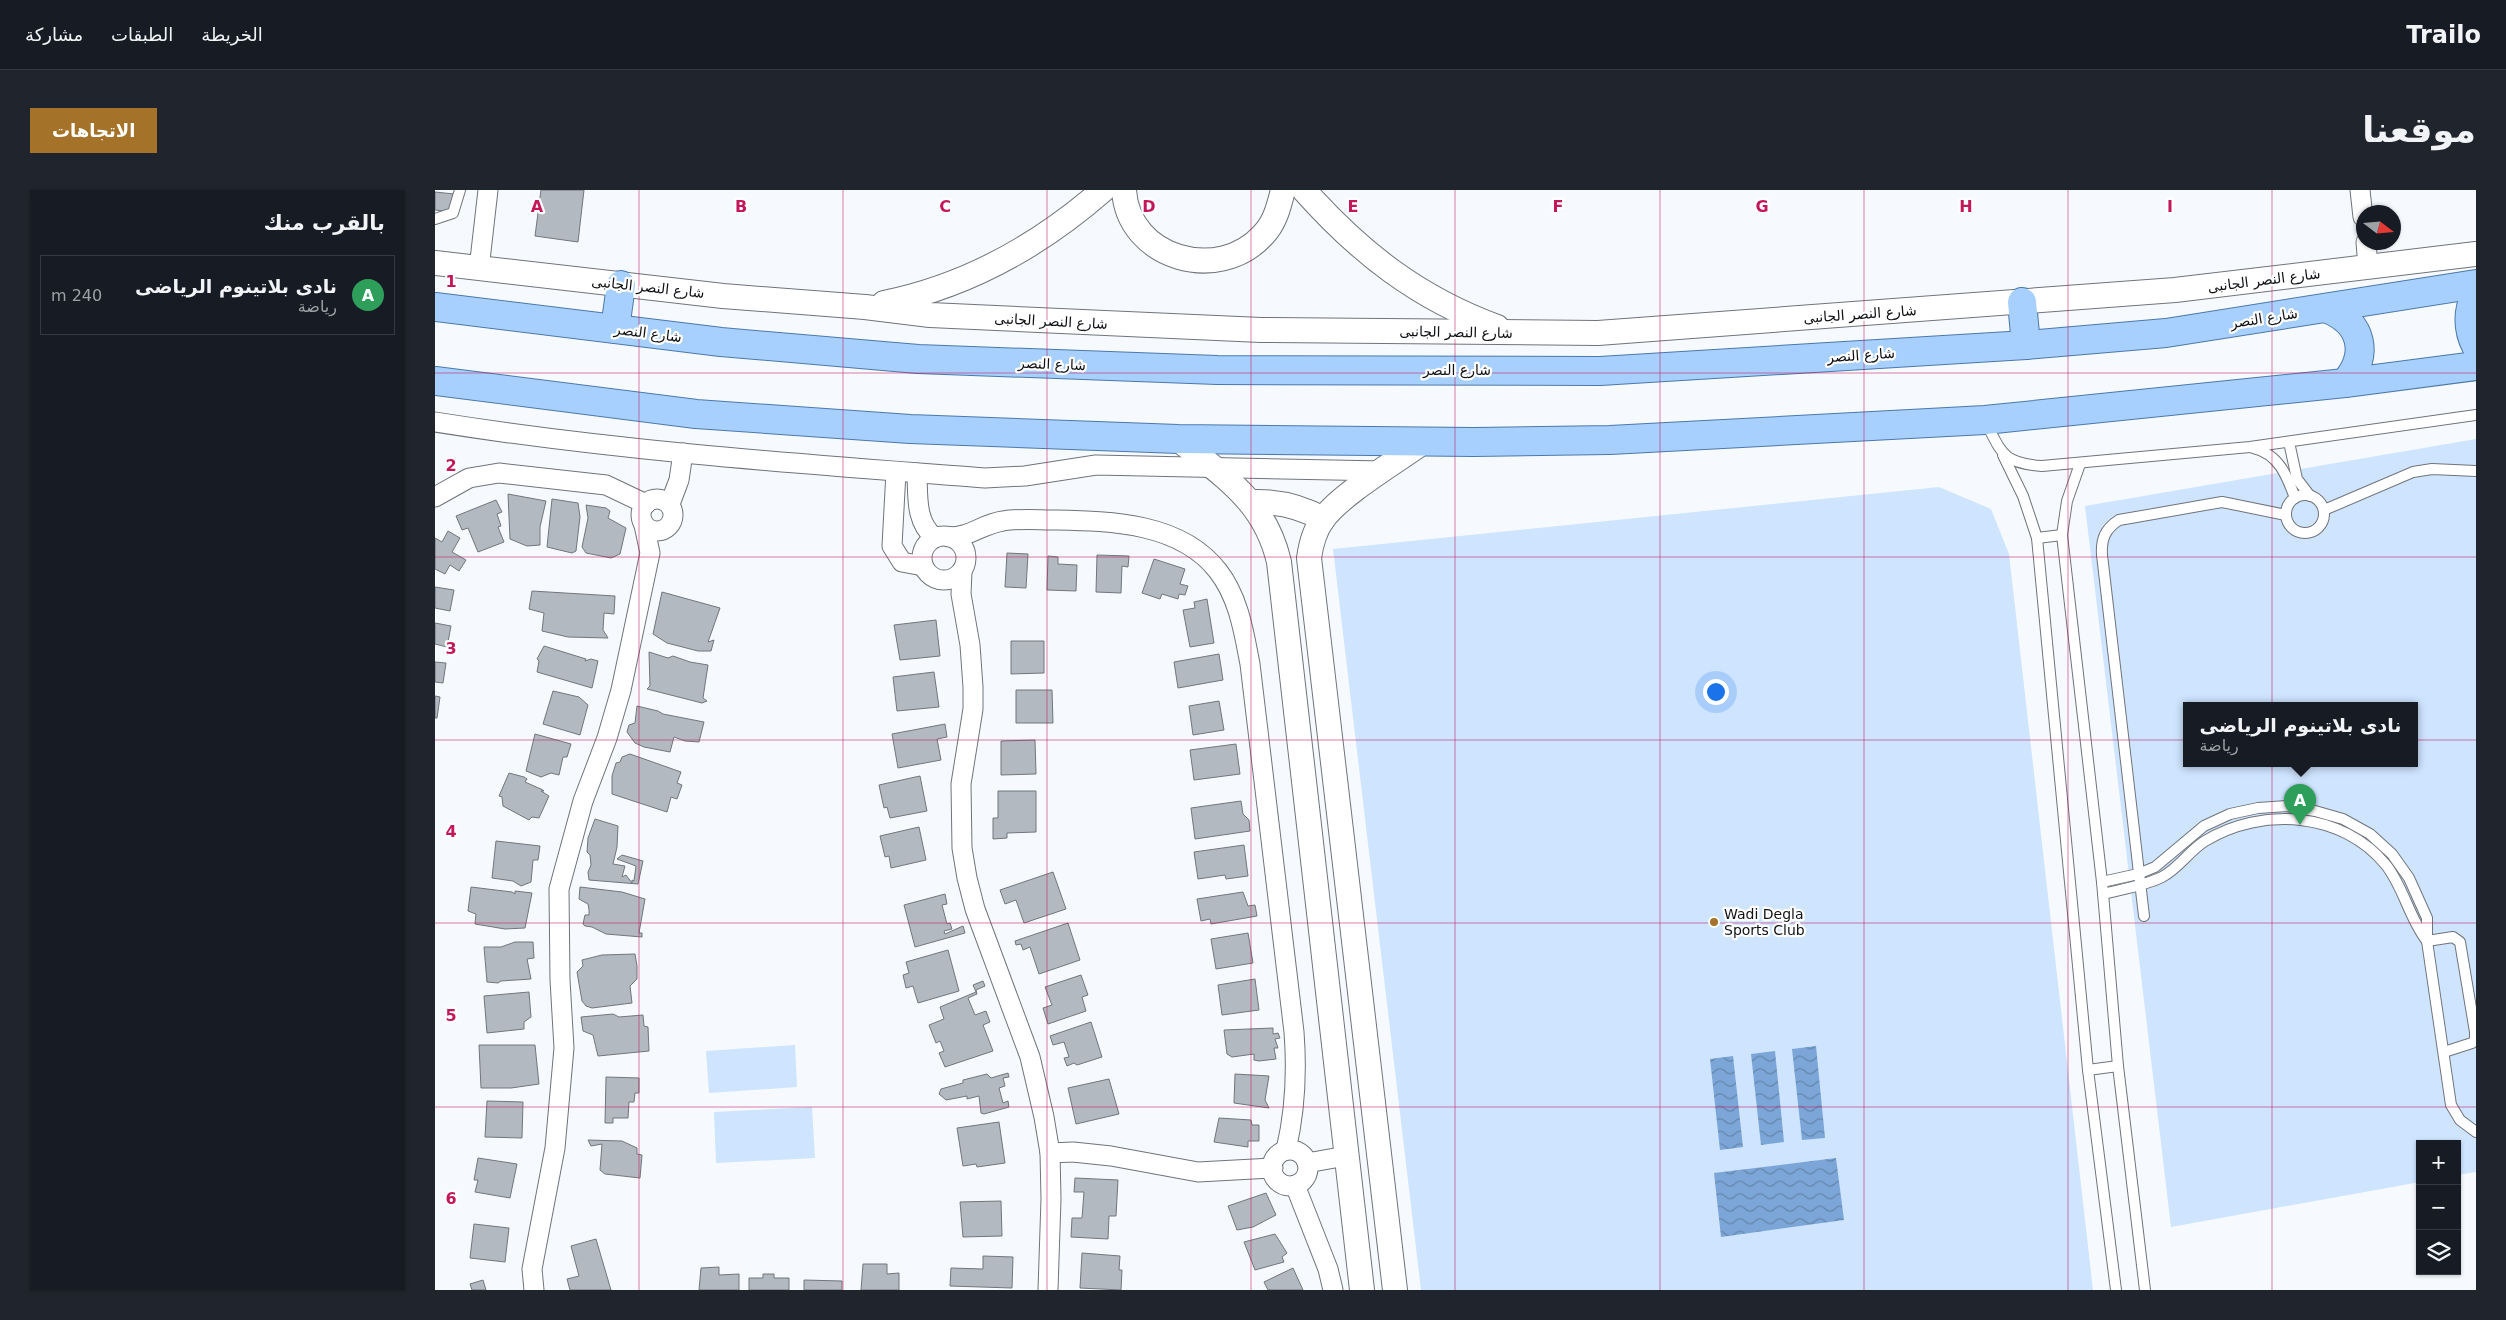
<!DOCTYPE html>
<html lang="ar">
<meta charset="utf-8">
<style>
body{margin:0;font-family:"DejaVu Sans","Noto Sans Arabic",sans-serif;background:#20242c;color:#f1f3f6;direction:rtl}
.controls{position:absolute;right:15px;bottom:15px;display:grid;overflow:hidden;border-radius:0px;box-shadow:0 1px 4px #0004}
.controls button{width:45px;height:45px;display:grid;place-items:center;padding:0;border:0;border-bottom:1px solid #363941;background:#171b24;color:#f1f3f6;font:25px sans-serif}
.compass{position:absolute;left:1921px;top:15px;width:45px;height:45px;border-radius:50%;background:#171b24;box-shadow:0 1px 4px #0004;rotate:106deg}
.you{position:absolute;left:1280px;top:501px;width:18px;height:18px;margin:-12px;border:4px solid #fff;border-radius:50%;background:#1a73e8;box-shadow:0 0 0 8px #1a73e833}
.badge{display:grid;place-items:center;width:32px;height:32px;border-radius:50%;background:#a47228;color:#fff;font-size:16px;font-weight:700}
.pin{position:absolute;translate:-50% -41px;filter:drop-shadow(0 1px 2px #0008)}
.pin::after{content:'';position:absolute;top:26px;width:18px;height:15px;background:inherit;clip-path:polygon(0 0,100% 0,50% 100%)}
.popup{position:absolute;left:1748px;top:512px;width:235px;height:65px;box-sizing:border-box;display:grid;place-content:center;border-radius:0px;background:#171b24;filter:drop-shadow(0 1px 4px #0005);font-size:16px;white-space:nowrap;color:#9ea1a6}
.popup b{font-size:19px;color:#f1f3f6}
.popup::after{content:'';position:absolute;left:50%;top:100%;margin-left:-10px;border:10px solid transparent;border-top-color:#171b24}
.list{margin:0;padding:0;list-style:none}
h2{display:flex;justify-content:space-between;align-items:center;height:65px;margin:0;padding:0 20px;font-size:21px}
h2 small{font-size:16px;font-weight:400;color:#9ea1a6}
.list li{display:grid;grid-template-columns:32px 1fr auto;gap:15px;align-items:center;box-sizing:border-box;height:80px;margin:0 10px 10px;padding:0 10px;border:1px solid #363941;border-radius:0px}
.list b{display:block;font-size:19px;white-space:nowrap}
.list p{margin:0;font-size:16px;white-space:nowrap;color:#9ea1a6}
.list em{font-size:16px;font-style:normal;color:#9ea1a6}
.icon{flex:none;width:28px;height:28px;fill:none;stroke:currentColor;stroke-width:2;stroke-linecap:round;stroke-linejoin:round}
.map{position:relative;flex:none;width:2041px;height:1100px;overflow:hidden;direction:ltr;border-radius:0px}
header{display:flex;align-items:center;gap:30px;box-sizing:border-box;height:70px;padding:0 25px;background:#171b24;border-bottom:1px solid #363941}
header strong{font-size:24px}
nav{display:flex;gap:28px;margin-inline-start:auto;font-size:18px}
.intro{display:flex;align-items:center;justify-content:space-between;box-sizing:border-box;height:120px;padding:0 30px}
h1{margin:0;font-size:35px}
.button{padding:12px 22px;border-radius:0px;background:#a47228;color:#fff;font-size:18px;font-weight:700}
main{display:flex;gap:30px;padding:0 30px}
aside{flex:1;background:#171b24;border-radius:0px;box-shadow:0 1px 4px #0004}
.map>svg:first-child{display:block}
.park{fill:#cee4ff;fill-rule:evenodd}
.water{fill:url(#water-waves)}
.building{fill:#b3b9c0;stroke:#71767d}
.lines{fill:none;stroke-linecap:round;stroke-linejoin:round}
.service-casing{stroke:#6f747a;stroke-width:12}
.minor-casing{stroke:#6f747a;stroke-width:21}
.tertiary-casing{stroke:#6f747a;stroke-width:26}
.primary-casing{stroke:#4b78ab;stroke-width:30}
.service{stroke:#fff;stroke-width:10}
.minor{stroke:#fff;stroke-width:19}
.tertiary{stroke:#fff;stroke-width:24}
.primary{stroke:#a7d0fe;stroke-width:28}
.grid{fill:none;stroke:#c2185b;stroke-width:1;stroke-opacity:0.55}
.poi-dot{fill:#a47228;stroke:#fff;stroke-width:2}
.labels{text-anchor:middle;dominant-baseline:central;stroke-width:4.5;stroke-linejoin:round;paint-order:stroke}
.street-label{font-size:14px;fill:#0f1114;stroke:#fff}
.poi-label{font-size:14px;fill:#0f1114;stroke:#fff;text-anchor:start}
.grid-label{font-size:16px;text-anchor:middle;font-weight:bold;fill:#c2185b;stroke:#fff;stroke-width:4.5;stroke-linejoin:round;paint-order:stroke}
</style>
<header>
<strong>Trailo</strong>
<nav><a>الخريطة</a><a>الطبقات</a><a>مشاركة</a></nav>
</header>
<div class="intro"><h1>موقعنا</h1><a class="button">الاتجاهات</a></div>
<main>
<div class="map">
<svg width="2041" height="1100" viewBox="0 0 2041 1100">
<defs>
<pattern id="water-waves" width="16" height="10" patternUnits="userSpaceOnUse" patternTransform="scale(1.25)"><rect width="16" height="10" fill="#7ca6d7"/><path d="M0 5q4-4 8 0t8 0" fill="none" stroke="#6486ad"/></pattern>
</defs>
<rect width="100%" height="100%" fill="#f6fafe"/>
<!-- park -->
<g class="park">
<path d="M2041,249v733l-19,3v-31h-37v38l-249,45 -86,-721zM1751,516h228v58h-228z"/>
<polygon points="1504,297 1556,319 1574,364 1658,1100 986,1100 898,359"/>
<polygon points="360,855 362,897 274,903 271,861"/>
<polygon points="377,917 380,968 281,973 279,922"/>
</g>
<!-- water -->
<g class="water">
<polygon points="1381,856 1390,948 1367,950 1357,859"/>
<polygon points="1340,861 1349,952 1326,955 1316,864"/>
<polygon points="1298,866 1308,957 1285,960 1275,869"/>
<polygon points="1401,968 1409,1030 1286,1047 1279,983"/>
</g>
<!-- building -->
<g class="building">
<polygon points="106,0 149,0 143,52 100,46"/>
<polygon points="0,2 19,4 17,22 0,20"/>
<polygon points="73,304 111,311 105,337 105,355 92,356 75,349"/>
<polygon points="117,309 143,313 145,327 141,361 137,363 112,357"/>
<polygon points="61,310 67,322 62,324 66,336 63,337 69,352 43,362 33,338 27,340 21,326"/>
<polygon points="151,315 171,318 175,321 173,328 191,338 185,364 176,368 151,363 147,357 153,328"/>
<polygon points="13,341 25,348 17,362 31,370 24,381 15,375 10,384 0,379 0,348 7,352"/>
<polygon points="572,363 593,364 591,398 570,397"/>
<polygon points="662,365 694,366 693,377 687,376 686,403 661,402"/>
<polygon points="613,366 623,367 623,374 642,375 641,401 612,400"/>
<polygon points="719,369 750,379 745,394 753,396 750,405 744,404 743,409 727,404 725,409 707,403"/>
<polygon points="0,397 19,400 15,421 0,418"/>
<polygon points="97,401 180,406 179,424 169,423 168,440 173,448 133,447 107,441 109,423 94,419"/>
<polygon points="227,402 285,418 273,452 279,450 276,461 263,461 232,453 218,444"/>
<polygon points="772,409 779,453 755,457 748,420 760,418 759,412"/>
<polygon points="501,430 505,466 465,470 459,435"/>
<polygon points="0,433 16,436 12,457 0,454"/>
<polygon points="576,451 609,451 609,483 576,484"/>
<polygon points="109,456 151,469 150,471 156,469 163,471 157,498 102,482 104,471 102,469"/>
<polygon points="214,462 233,468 238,466 255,472 273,475 268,508 272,511 267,513 212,499 215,496"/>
<polygon points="784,464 788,490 743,498 739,472"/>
<polygon points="0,472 11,473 8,493 0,492"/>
<polygon points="499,482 504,517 462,521 458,487"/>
<polygon points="581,500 617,500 618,533 581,533"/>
<polygon points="118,501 144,507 153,515 145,545 108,534"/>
<polygon points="0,506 5,507 2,528 0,528"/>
<polygon points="784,511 789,540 758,545 754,516"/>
<polygon points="202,516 223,521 228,524 269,532 264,552 250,551 239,547 235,562 209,557 200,553 192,542 194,535 200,533"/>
<polygon points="510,534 512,547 502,549 506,570 463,578 457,544"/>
<polygon points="100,544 136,554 132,567 128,567 124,585 116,583 106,587 91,581"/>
<polygon points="600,550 601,584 566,585 566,551"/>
<polygon points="801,554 805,584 759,590 755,560"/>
<polygon points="195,564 246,582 242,593 247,595 242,609 236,607 232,622 177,604 177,586 181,573 185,572 187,567"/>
<polygon points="74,583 89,587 92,589 90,592 108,600 109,601 106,601 114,606 104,628 97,627 94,630 68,616 67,607 64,606"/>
<polygon points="485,586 492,621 455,628 452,617 449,618 444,595"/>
<polygon points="563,601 601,601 601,642 572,643 572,648 558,649 558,628 563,628"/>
<polygon points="806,611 808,624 814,630 815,641 760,649 756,618"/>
<polygon points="160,629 183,636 182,657 178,674 190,676 187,687 191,685 197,693 197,690 199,691 201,676 182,669 187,665 208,671 203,694 154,690 153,682 156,675 155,665 152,662 153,648"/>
<polygon points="484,637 491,670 456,678 454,666 450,667 445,646"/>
<polygon points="61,651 105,656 103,670 98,670 96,692 86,696 78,691 57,688"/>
<polygon points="809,655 813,686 791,689 790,685 763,689 759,662"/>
<polygon points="618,682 631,719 589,733 581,710 570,714 565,700"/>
<polygon points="36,697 77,702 80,704 80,701 97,703 90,738 70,739 40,734 41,724 33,721"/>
<polygon points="145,697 187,702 210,709 204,743 207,743 207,747 171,744 157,737 150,736 148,734 150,725 154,725 154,720 153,714 144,709"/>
<polygon points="808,702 813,716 820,715 822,726 776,734 775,729 766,731 762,709"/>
<polygon points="510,704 512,714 507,715 512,734 515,733 517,739 509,741 510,744 528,736 530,743 480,757 469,715"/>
<polygon points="633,733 645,770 604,784 595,757 588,760 586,754 581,755 580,751"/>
<polygon points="813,743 818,773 781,779 776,749"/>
<polygon points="80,752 98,752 99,768 92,769 96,789 66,791 63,793 52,792 49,757 66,757"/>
<polygon points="513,760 524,801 483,813 478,796 471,798 468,785 474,783 471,772"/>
<polygon points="200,764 202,776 202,789 195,796 197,813 157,818 151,816 147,811 142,782 148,776 147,770 167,765"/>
<polygon points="646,785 653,805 647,807 651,821 613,834 608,818 617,815 610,797"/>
<polygon points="820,789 824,820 787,825 783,795"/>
<polygon points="548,791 550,796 541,800 542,804 533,808 540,825 551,821 555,832 548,835 558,861 510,877 504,863 509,861 505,851 501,853 494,835 509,829 505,817 541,802 538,795"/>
<polygon points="94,802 96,827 89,832 89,839 52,843 49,806"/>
<polygon points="178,824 184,827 208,825 209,836 213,837 214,861 163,866 158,845 148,841 146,827"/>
<polygon points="656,832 667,867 642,875 639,873 632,876 629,868 634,867 629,852 618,855 615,846"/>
<polygon points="838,838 838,844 843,843 845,848 840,849 843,858 839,858 841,869 824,871 819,870 819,864 797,867 792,864 789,840"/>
<polygon points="44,855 100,855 104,894 76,898 46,898"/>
<polygon points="573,883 574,887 568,888 570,896 564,898 568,913 573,911 574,917 549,924 546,923 544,906 532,909 532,906 511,910 504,904 506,899 528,893 528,890 552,884 556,888"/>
<polygon points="800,884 834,886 830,910 834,918 799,913"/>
<polygon points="171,887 204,888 204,903 200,903 199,912 194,912 193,928 178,928 178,933 170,933"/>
<polygon points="674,889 684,924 641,934 633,898"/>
<polygon points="52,911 88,912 87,948 50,947"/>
<polygon points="784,928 816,930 817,935 824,935 824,951 813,951 813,957 779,952"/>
<polygon points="564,932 570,973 542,977 541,974 528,976 522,938"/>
<polygon points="153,950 187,951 202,958 202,964 207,965 205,988 170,984 165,980 167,954 156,956"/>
<polygon points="43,968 82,974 75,1008 40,1002 43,990 39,990"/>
<polygon points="640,988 683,990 681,1026 674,1026 673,1049 636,1047 637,1028 647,1028 649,1002 639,1002"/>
<polygon points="831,1003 841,1025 818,1037 802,1040 793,1016"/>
<polygon points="566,1011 567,1046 528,1047 525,1012"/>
<polygon points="39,1034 74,1038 70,1072 35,1068"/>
<polygon points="840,1044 852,1063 847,1067 849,1072 820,1080 809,1052"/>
<polygon points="161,1049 176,1100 135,1100 132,1089 144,1086 136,1056"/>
<polygon points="647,1063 685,1066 684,1080 687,1080 686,1100 645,1098"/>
<polygon points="548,1066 578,1067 577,1098 515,1096 516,1078 548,1079"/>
<polygon points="428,1074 452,1074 452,1084 464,1083 464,1100 426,1100"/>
<polygon points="284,1077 284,1085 304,1084 304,1100 264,1100 266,1078"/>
<polygon points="858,1078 868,1100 833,1100 829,1092"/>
<polygon points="328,1084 339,1084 339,1088 354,1088 354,1100 314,1100 314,1088 328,1088"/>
<polygon points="48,1090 51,1100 37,1100 35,1094"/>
<polygon points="369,1090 407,1091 407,1100 369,1100"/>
</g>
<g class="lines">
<defs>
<g id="service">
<polyline points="0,29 18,23 25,0"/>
<path d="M1550,231c17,32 17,42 57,45l208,-19 226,-32"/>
<polyline points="1854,252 1862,289 1875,306"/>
<path d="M1818,258c26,6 34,28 42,50"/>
<polyline points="1568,265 1588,306 1602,348 1653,880 1681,1100"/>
<polyline points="1645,274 1632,311 1627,345 1667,692 1683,876 1710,1100"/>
<circle cx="1870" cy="324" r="19"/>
<polyline points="1889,320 1978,282 1997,279 2041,281"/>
<polyline points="1602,348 1627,345"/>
<polyline points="1667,692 1703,684 1720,677 1769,636 1795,624 1823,618 1852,616 1880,621 1908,629 1935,644 1957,664 1974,688 1992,728 1992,751 2016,915 2025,930 2041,942"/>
<path d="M1668,704c19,-5 41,-8 59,-17 17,-9 27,-26 43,-36 57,-35 138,-29 181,24 18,23 23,53 41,76"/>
<path d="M1709,726l-42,-361c-1,-16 3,-26 17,-35l103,-18 64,13"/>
<polyline points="1992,751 2018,747 2025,752 2040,842 2040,850 2037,853 2009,862"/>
<polyline points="1653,880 1683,876"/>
</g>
<g id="minor">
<polyline points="1925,0 1928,27"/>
<polyline points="1931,52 1933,78"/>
<polyline points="44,79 53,0"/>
<path d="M0,232c182,29 367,42 550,56l40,-2 71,-11 287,6"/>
<polyline points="461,282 457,356 467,372 488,376"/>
<path d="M482,283c1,23 -2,49 18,65"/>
<polyline points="0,307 34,288 64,283 171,295 211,314"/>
<circle cx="222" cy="325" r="16"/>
<polyline points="235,314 244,290 248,263"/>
<circle cx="509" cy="368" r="22"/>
<path d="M514,347c22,0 33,-13 54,-16 17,-3 36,-1 53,-1 56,1 125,3 162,51 21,27 26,62 32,93l44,368c3,39 1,80 -8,118"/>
<polyline points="527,381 526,404 535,455 538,497 538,519 526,594 527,658 532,688 540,719 595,867 609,927 615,963 616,1009 613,1100"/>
<circle cx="855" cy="978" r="18"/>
<polyline points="615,963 638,962 676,966 763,982 838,978"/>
<polyline points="872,973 911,966"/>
<polyline points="860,995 893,1079 898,1100"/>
<polyline points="99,1100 97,1079 120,958 129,858 125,790 124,699 148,611 172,548 186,500 215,363 209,335"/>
</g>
<g id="tertiary">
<path d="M689,0c4,69 95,94 139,45 12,-12 16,-29 20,-45"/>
<path d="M869,0c56,63 114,108 193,137"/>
<polyline points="0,73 288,106 430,117 495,125 826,140 1163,143 1740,100 2041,64"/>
<path d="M449,113c84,-17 155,-57 219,-113"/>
<path d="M743,249c46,38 87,62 101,123l83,728"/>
<path d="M817,312c26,-1 48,4 71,17"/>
<path d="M960,1100l-86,-732c2,-14 5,-27 14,-39 18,-25 74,-58 100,-77"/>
</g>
<g id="primary">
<path d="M2041,103c-9,19 -9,35 0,53"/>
<polyline points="1587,112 1591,155"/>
<polyline points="0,117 286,152 483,169 782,180 1165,181 1591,155 1731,143 2041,94"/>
<path d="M1893,119c34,14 42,45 17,74"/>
<polyline points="180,139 186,95"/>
<polyline points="0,191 261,224 475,239 743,249 1039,252 1175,250 1550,230 1910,193 2041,176"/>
</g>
</defs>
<!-- service casing -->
<use href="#service" class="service-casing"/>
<!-- minor casing -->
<use href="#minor" class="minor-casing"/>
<!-- tertiary casing -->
<use href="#tertiary" class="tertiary-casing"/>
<!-- primary casing -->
<use href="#primary" class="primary-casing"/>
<!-- service -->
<use href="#service" class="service"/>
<!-- minor -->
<use href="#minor" class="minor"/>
<!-- tertiary -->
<use href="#tertiary" class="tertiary"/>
<!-- primary -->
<use href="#primary" class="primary"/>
</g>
<!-- grid -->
<path class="grid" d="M204,0v1100M408,0v1100M612,0v1100M816,0v1100M1020,0v1100M1225,0v1100M1429,0v1100M1633,0v1100M1837,0v1100M0,183h2041M0,367h2041M0,550h2041M0,733h2041M0,917h2041"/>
<!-- markers -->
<circle class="poi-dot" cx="1279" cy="732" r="5"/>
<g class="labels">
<!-- street labels -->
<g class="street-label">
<text transform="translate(1829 90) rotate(-7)">شارع النصر الجانبى</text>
<text transform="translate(213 97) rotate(6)">شارع النصر الجانبى</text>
<text transform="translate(1425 124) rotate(-4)">شارع النصر الجانبى</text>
<text transform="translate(1829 128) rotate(-9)">شارع النصر</text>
<text transform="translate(616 131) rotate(3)">شارع النصر الجانبى</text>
<text transform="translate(1021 142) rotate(1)">شارع النصر الجانبى</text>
<text transform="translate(213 143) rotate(7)">شارع النصر</text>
<text transform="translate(1426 165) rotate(-4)">شارع النصر</text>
<text transform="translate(617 174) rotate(2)">شارع النصر</text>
<text x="1022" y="180">شارع النصر</text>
</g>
<!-- poi labels -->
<g class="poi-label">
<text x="1289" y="724">Wadi Degla<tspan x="1289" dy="16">Sports Club</tspan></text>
</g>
</g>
<g class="grid-label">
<text x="102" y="22">A</text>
<text x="306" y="22">B</text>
<text x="510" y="22">C</text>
<text x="714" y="22">D</text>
<text x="918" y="22">E</text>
<text x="1123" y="22">F</text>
<text x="1327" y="22">G</text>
<text x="1531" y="22">H</text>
<text x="1735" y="22">I</text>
<text x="16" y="97">1</text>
<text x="16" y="281">2</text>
<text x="16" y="464">3</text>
<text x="16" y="647">4</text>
<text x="16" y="831">5</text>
<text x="16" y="1014">6</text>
</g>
</svg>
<div class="controls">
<button>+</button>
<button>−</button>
<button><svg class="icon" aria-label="layers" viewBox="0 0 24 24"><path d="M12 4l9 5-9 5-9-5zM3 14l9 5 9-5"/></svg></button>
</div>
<svg class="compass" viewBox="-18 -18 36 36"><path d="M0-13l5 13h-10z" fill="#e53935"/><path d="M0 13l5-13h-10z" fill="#9ea1a6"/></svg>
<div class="you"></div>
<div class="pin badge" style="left:1865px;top:635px;background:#2e9e5b">A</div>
<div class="popup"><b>نادى بلاتينوم الرياضى</b>رياضة</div>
</div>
<aside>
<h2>بالقرب منك<small></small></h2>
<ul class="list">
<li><span class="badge" style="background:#2e9e5b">A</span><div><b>نادى بلاتينوم الرياضى</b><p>رياضة</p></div><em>240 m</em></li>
</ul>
</aside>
</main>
